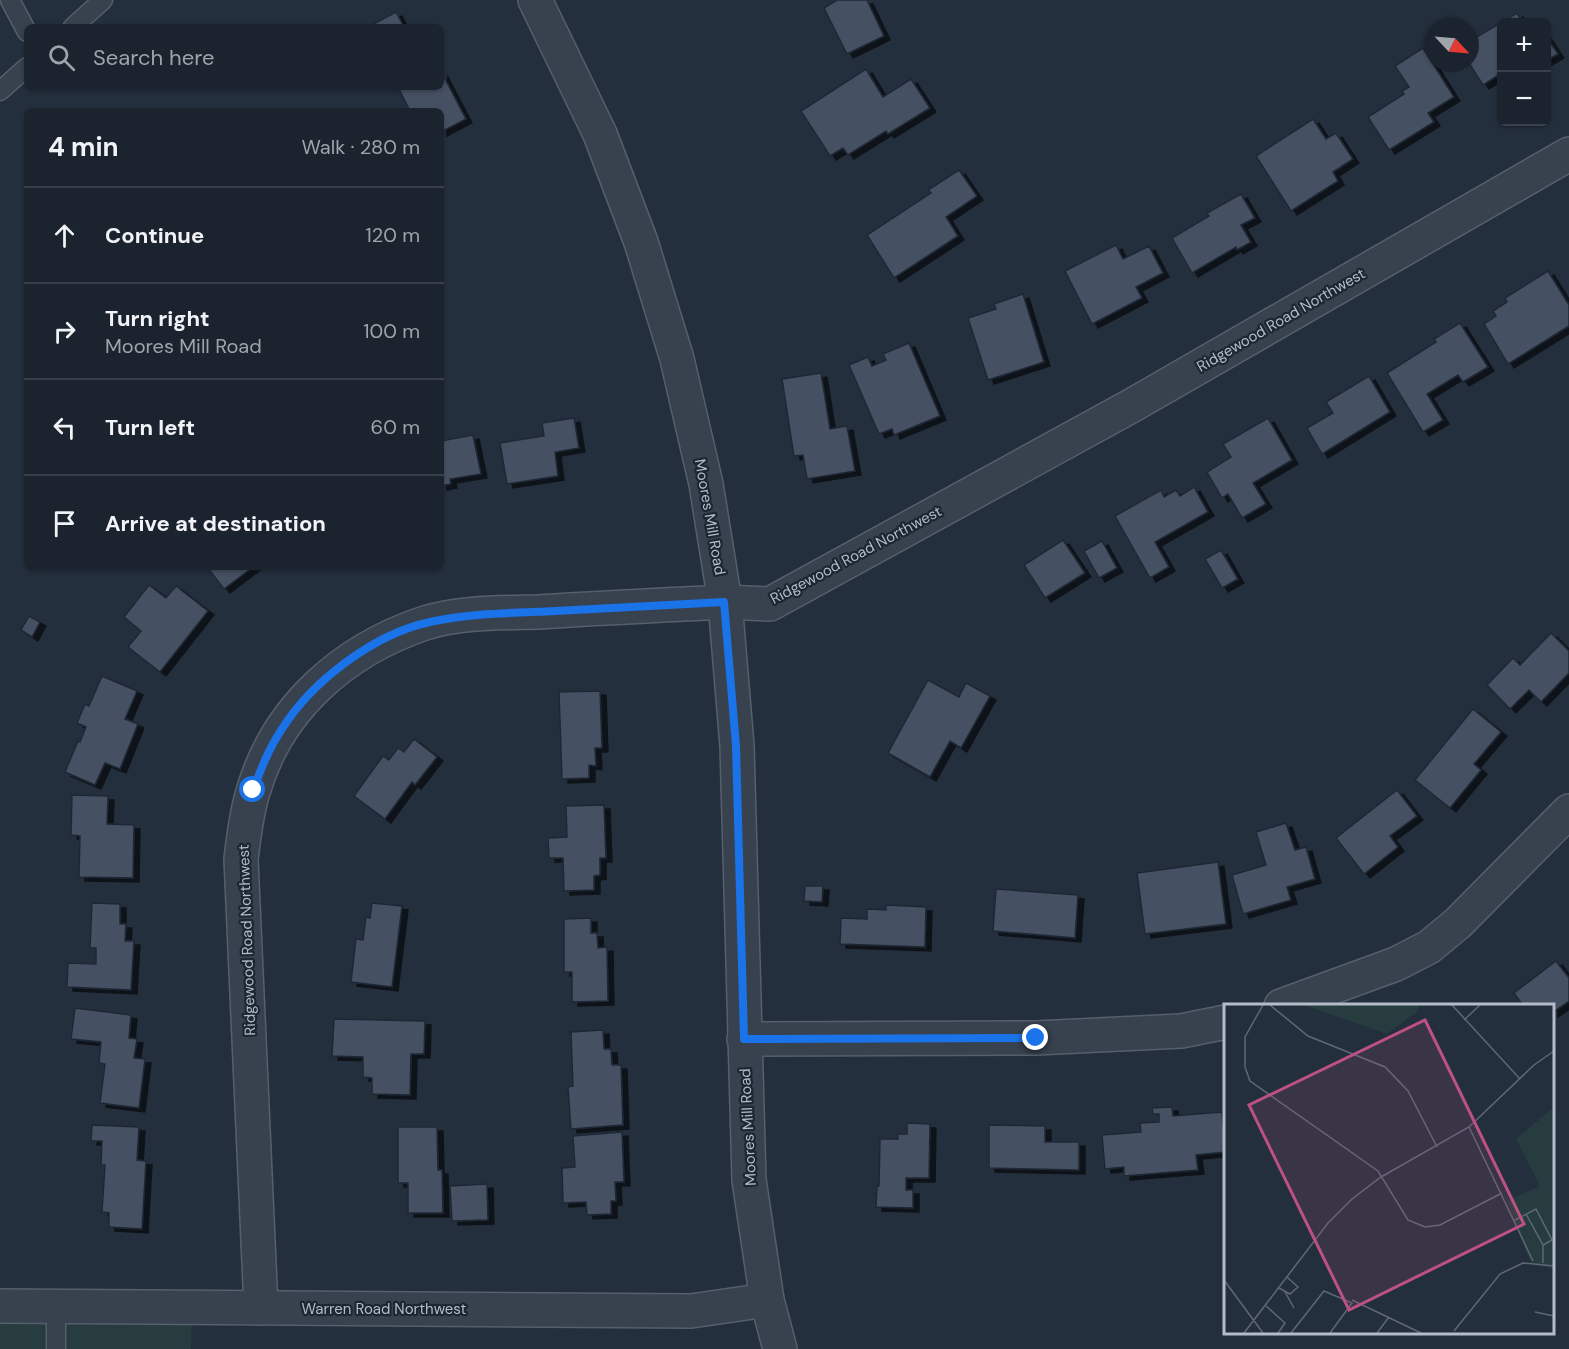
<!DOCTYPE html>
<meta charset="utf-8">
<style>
body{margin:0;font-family:"DM Sans",sans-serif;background:#242b36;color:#f1f3f6}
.controls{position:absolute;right:18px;top:18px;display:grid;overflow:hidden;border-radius:9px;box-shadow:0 2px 4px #0004}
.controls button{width:54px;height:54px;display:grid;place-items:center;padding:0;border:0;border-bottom:2px solid #39404a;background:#1b232e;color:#f1f3f6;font:30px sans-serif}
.compass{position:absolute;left:1425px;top:18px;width:54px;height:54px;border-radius:50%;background:#1b232e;box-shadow:0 2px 4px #0004;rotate:116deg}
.stop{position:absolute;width:18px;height:18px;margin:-14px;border:4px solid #1a73e8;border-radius:50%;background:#fff}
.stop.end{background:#1a73e8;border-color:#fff;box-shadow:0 2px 6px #0008}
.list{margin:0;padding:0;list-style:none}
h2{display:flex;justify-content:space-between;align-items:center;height:78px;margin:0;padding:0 24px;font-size:26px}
h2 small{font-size:20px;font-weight:400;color:#a0a4aa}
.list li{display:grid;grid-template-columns:39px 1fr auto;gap:18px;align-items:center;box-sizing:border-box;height:96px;padding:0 24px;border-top:2px solid #39404a}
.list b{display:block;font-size:22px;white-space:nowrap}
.list p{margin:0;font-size:20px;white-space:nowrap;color:#a0a4aa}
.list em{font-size:20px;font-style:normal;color:#a0a4aa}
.icon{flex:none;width:33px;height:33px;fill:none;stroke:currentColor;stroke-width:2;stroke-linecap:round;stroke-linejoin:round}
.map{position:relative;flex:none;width:1569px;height:1349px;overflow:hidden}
.search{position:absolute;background:#1b232e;box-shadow:0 2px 4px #0004;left:24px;top:24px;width:420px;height:66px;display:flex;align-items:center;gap:15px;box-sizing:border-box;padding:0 21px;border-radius:9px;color:#a0a4aa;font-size:22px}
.panel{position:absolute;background:#1b232e;box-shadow:0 2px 4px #0004;left:24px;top:108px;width:420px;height:462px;border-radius:9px}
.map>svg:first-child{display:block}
.green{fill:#263c3f}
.building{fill:#455162;stroke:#1f2835;stroke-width:1.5;filter:url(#shadow)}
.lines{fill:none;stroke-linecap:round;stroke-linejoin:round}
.service-casing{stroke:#565f6c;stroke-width:21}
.minor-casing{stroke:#565f6c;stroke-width:36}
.tertiary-casing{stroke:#565f6c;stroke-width:36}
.service{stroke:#38414e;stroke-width:18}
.minor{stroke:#38414e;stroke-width:33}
.tertiary{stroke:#38414e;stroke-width:33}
.route{stroke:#1a73e8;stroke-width:8}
.labels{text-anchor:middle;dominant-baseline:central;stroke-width:4.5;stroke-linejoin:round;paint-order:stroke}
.street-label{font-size:15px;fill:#b4bcc9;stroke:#1d2633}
.inset-road{fill:none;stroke:#5e6776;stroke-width:1.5}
.view{fill:#bd5182;fill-opacity:0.15;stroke:#bd5182;stroke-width:3}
.inset-edge{fill:none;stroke:#b4bcc9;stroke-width:3}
</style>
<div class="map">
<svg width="1569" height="1349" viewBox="0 0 1569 1349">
<defs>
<filter id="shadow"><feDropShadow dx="6" dy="4" stdDeviation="0" flood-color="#0009"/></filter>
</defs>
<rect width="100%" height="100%" fill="#242f3e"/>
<!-- green -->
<polygon class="green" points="192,1313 191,1349 0,1349 0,1315"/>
<!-- building -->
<g class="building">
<polygon points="837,0 867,0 884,36 847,54 824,8"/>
<polygon points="396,12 404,27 368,27"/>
<polygon points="1517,13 1522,22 1502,22 1502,73 1483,85 1469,63 1470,41"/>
<polygon points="1546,36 1558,54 1546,61"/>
<polygon points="1423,48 1454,97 1428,113 1434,122 1389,150 1368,117 1404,94 1402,91 1409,87 1395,66"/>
<polygon points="866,69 883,97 911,79 930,108 888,134 886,131 848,155 843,148 830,156 801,111"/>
<polygon points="442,73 466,119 441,132 441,111 410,111 398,87 441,87"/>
<polygon points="1313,119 1326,139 1336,133 1353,159 1333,172 1338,181 1291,211 1256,156"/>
<polygon points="959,170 977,196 946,217 958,236 894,278 867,235 931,193 928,190"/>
<polygon points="1241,194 1255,218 1241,225 1251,242 1237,250 1236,247 1192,273 1172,238 1209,216 1207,213"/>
<polygon points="1116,245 1123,259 1149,246 1163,273 1136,287 1142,298 1092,324 1065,271"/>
<polygon points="1548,271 1569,305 1569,326 1508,364 1484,324 1496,316 1493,311 1507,302 1505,298"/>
<polygon points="1023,294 1044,362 988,380 968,318 996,309 994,304"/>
<polygon points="1460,323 1488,367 1463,382 1458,375 1427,394 1443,420 1423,432 1387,373 1436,342 1434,339"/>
<polygon points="909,343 940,416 894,435 892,429 879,434 849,365 868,357 872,366 886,360 883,354"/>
<polygon points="821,373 830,429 847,426 855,471 807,479 803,455 794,456 782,379"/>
<polygon points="1369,376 1390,412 1322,454 1307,428 1333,413 1326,402"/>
<polygon points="574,418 579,448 555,452 558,476 507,484 500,443 544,436 542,423"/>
<polygon points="1268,418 1292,460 1253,483 1266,504 1242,518 1228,494 1222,498 1207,472 1231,457 1223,444"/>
<polygon points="473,435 481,474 450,479 451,484 441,486 441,441"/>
<polygon points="1194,487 1208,512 1155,542 1169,567 1150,578 1115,516 1161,490 1164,497 1176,490 1180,496"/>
<polygon points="1063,540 1085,573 1045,598 1024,565"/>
<polygon points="1102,541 1117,568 1099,578 1084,551"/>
<polygon points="1221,550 1238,579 1222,588 1205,559"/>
<polygon points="207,567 253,567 224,589"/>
<polygon points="149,585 166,598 176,586 208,611 160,672 128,647 141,631 124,617"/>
<polygon points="29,616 40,622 32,637 21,630"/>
<polygon points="1551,633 1569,651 1569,673 1541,702 1529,690 1510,709 1487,685 1513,658 1520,665"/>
<polygon points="102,676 137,691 125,719 138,724 120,769 105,763 95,785 65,772 78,741 80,742 86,727 77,723 85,704 89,706"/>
<polygon points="928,680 959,697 966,683 990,696 961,748 950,741 930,777 888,753"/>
<polygon points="600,691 602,748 595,748 596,766 589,765 589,778 562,779 559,692"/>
<polygon points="1473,709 1501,732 1474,764 1481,770 1450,808 1415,780"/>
<polygon points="414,739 437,757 415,785 412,782 385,819 354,796 383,756 389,760 398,748 404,752"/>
<polygon points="1397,790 1417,816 1390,836 1398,847 1364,874 1336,838"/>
<polygon points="72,795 108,796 107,824 134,825 133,878 79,877 80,836 71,835"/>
<polygon points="604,805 606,858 600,858 600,875 594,876 594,890 564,891 563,858 549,858 548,838 567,837 566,806"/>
<polygon points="1286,823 1295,850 1306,847 1315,879 1287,887 1291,900 1243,914 1232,875 1266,865 1256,832"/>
<polygon points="1218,862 1226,924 1145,934 1137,873"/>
<polygon points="805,886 823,886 822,902 804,901"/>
<polygon points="996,889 1078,895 1075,938 993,931"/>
<polygon points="92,903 120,904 120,924 126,924 125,941 134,941 131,990 67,987 68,963 96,964 96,948 90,948"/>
<polygon points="372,903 402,906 392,987 351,982 356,939 363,940 366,917 370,918"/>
<polygon points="886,905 926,907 925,947 840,944 841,918 867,919 867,909 886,910"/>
<polygon points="591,918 591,933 597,933 598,948 607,947 608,1001 572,1002 572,972 564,972 564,919"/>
<polygon points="1556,961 1569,978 1569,1001 1552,1013 1552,1006 1519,1006 1522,1004 1514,993"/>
<polygon points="75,1008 131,1015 129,1038 137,1039 134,1058 145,1059 139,1108 100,1103 105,1064 99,1063 101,1042 71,1039"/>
<polygon points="334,1019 425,1021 424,1054 411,1054 410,1095 372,1094 372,1078 363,1077 363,1057 332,1056"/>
<polygon points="603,1030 604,1049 611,1049 612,1065 621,1065 623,1125 571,1129 568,1087 573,1086 571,1032"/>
<polygon points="1172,1107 1173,1116 1222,1112 1226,1152 1196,1155 1198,1170 1124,1176 1124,1167 1105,1169 1102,1135 1141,1132 1140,1123 1159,1122 1159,1114 1153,1114 1152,1108"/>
<polygon points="907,1123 930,1124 929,1178 906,1178 906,1190 913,1190 913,1208 876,1207 877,1186 879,1186 880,1139 898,1139 898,1134 907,1134"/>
<polygon points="92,1125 139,1127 137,1160 146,1161 142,1229 109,1227 109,1213 102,1212 105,1165 101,1165 102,1141 91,1141"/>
<polygon points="989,1125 1045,1126 1045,1142 1079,1142 1079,1170 989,1168"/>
<polygon points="398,1127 437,1127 438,1170 442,1170 443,1213 408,1213 408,1183 398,1183"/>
<polygon points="622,1132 624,1182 615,1182 616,1201 611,1201 611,1214 587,1215 586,1202 563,1203 562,1168 575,1167 573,1136"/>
<polygon points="487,1184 488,1220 452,1221 450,1186"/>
</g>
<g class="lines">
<defs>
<g id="service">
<polyline points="10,0 27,32"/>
<polyline points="73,27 103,0"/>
<polyline points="0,91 27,67"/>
<polyline points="56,1306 56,1349"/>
</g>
<g id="minor">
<polyline points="1281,1006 1396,964 1429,947 1458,923 1569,811"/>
<polyline points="744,1039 1036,1038 1181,1031 1226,1022"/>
<polyline points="0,1306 691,1311 767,1300"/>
<path d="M261,1308l-20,-449c3,-23 5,-45 12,-67 24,-84 91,-142 172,-169 35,-11 76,-10 113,-11 62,-4 124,-7 187,-10"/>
</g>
<g id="tertiary">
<polyline points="535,0 600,134 641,242 677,359 706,484 725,602 737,746 749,1180 767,1300 780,1349"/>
<polyline points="725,602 770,604 1131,406 1569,154"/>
</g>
</defs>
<!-- service casing -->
<use href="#service" class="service-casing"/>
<!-- minor casing -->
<use href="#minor" class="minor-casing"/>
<!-- tertiary casing -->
<use href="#tertiary" class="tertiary-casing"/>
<!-- service -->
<use href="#service" class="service"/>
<!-- minor -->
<use href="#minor" class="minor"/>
<!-- tertiary -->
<use href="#tertiary" class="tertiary"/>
</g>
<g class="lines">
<!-- route -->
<path class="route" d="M253,790c8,-21 16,-42 29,-61 30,-48 92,-95 148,-107 41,-9 84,-9 126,-11 56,-3 112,-6 168,-9l12,144 8,293 292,-1"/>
</g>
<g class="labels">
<!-- street labels -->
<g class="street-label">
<text transform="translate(1281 320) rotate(-30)">Ridgewood Road Northwest</text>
<text transform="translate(710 517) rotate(80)">Moores Mill Road</text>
<text transform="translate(856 555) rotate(-28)">Ridgewood Road Northwest</text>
<text transform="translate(247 940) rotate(-92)">Ridgewood Road Northwest</text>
<text transform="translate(748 1127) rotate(-93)">Moores Mill Road</text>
<text x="384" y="1309">Warren Road Northwest</text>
</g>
</g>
<!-- overview -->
<g transform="translate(1224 1004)">
<rect width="330" height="330" fill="#242f3e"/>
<path d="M80,1h114v6l-31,23zM330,103v162l-23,-5 -24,-63 33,-15 -24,-47z" fill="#263c3f"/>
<path class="inset-road" d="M39,1l-18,32v30l5,14 128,90 30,49 17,7 15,-2 62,-32M46,1l38,31 77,31 23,24 29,56M228,1l68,74M240,16l16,-15M245,123l64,134M302,210l17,31v18M291,216l21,-11 16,31 -9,5M0,276l39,53M55,284l11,6 8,-7 -11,-10M61,288l9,16M128,296l69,33M42,302l19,17 -7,10M311,308l19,4M230,327l46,-57 23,-11 31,3M20,329l84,-110 24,-24 29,-22 88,-50 65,-62 20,-14M67,329l33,-42 28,12 -22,30M153,329l12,-16"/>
<path class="view" d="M201,16l99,204 -175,86 -100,-205z"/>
<rect width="330" height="330" class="inset-edge"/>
</g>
</svg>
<div class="controls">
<button>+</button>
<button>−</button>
</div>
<svg class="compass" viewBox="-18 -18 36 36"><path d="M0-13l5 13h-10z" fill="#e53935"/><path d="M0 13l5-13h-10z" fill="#a0a4aa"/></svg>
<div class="stop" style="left:253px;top:790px"></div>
<div class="stop end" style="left:1036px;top:1038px"></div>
<div class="search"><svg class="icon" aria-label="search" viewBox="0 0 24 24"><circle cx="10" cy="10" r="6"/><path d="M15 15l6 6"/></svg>Search here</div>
<section class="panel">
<h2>4 min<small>Walk · 280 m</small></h2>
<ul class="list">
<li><svg class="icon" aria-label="ahead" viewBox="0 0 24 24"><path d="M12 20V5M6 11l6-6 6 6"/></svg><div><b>Continue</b></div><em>120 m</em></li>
<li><svg class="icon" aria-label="right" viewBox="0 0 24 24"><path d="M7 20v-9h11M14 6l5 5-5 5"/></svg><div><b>Turn right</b><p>Moores Mill Road</p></div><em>100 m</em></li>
<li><svg class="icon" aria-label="left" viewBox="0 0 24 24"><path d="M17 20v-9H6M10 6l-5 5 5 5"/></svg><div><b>Turn left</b></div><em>60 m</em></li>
<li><svg class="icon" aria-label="arrive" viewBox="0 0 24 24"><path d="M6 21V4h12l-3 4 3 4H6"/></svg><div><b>Arrive at destination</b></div></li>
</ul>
</section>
</div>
